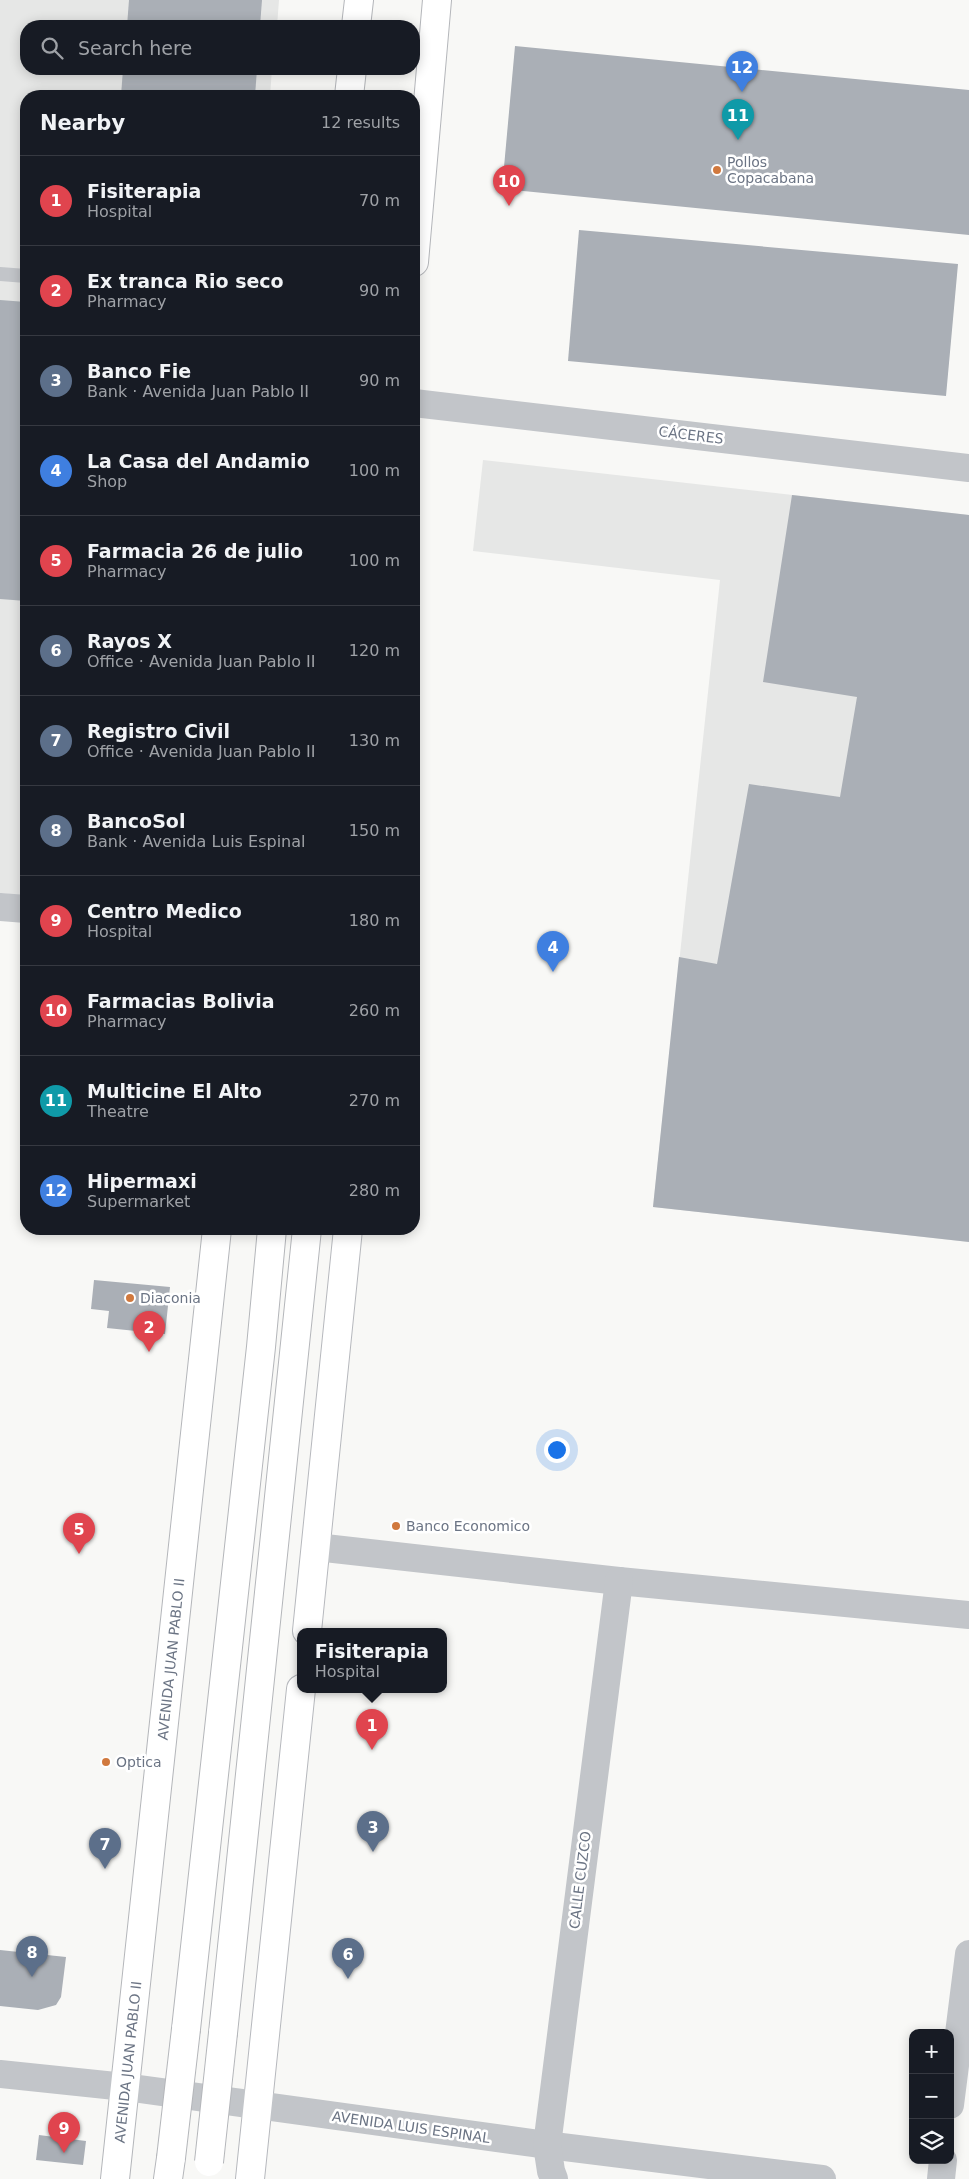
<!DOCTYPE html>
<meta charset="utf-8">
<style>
body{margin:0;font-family:"DejaVu Sans",sans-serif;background:#20242c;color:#f1f3f6}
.controls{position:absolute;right:15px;bottom:15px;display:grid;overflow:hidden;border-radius:10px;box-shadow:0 2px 12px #0003}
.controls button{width:45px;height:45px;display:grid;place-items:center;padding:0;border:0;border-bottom:1px solid #363941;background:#171b24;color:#f1f3f6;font:25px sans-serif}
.you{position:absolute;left:556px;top:1449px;width:18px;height:18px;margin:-12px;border:4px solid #fff;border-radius:50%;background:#1a73e8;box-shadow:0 0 0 8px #1a73e833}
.badge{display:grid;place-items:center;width:32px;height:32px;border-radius:50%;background:#b45309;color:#fff;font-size:16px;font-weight:700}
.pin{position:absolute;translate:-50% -41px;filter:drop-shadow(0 1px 2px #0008)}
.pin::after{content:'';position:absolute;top:26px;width:18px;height:15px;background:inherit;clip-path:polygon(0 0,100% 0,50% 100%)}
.popup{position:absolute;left:297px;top:1628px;width:150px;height:65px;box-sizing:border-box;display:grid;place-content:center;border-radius:10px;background:#171b24;filter:drop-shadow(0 1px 4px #0005);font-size:16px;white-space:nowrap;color:#9ea1a6}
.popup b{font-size:19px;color:#f1f3f6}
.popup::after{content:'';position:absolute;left:50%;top:100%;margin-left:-10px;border:10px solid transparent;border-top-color:#171b24}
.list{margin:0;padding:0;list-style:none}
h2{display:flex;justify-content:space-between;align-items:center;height:65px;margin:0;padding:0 20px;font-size:21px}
h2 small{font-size:16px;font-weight:400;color:#9ea1a6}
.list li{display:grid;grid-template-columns:32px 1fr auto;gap:15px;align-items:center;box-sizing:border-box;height:90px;padding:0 20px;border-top:1px solid #363941}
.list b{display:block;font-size:19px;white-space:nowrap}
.list p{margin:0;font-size:16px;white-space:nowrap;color:#9ea1a6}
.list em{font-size:16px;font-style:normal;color:#9ea1a6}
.icon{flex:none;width:28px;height:28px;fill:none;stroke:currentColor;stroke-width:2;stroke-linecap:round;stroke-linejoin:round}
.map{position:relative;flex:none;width:969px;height:2179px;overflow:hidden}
.search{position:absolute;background:#171b24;box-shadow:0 2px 12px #0003;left:20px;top:20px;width:400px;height:55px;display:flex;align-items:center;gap:12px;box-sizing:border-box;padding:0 18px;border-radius:20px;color:#9ea1a6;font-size:19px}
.panel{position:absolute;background:#171b24;box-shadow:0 2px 12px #0003;left:20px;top:90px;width:400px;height:1145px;border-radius:20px}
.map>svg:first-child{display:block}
.built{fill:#e6e7e6}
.building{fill:#aaafb6}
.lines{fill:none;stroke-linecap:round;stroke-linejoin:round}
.primary-casing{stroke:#b6b8bd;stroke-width:30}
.trunk-casing{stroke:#b4b6ba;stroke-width:30}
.service{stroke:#c2c5c9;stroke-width:14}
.minor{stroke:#c2c5c9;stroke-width:28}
.tertiary{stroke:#c2c5c9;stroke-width:28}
.primary{stroke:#fff;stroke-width:28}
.trunk{stroke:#fff;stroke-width:28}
.trunk-bridge-casing{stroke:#b4b6ba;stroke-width:30;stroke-linecap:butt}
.trunk-bridge{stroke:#fff;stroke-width:28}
.poi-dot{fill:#d1793e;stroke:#fff;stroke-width:2}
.labels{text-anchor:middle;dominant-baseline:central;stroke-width:5;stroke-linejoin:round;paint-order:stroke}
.poi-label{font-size:14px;fill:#6b7484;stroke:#fff;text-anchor:start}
.street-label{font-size:14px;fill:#6b7484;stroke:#fff}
</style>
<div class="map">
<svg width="969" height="2179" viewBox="0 0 969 2179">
<rect width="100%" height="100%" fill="#f8f8f6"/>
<!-- built -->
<g class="built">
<polygon points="0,0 279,0 277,26 26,26 26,69 272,69 270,96 26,96 26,896 0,893"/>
<polygon points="483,460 969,515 969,1242 653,1207 720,580 473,551"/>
</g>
<!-- building -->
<g class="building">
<polygon points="129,0 262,0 260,26 127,26"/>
<polygon points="515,46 969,90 969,235 502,189"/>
<polygon points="123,69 257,69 255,96 121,96"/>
<polygon points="579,230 958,264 946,396 568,361"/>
<polygon points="0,300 26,302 26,601 0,599"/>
<polygon points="792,495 969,515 969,1242 653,1207 679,957 717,964 749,784 840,797 857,697 763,682"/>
<polygon points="94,1280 170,1287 165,1334 107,1328 109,1311 91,1309"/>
<polygon points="0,1950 66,1957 61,1997 56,2005 38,2010 0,2006"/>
<polygon points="39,2135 86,2141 83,2165 36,2160"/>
</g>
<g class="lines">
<defs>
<g id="primary">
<polyline points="307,1631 348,1229"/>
<polyline points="250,2179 301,1689"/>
</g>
<g id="trunk">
<polyline points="356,26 359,0"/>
<polyline points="349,96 352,69"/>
<polyline points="414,262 437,0"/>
<polyline points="186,2029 261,1347 272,1229"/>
<polyline points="223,2033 307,1229"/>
<polyline points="115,2179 217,1229"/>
<polyline points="168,2179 171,2158"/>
</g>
</defs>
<!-- primary casing -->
<use href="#primary" class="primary-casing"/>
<!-- trunk casing -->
<use href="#trunk" class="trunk-casing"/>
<!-- service -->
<polyline class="service" points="0,274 26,276"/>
<!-- minor -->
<g class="minor">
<polyline points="414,403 969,468"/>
<polyline points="0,907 26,909"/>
<polyline points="316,1547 619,1581 969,1615"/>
<polyline points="0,2074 125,2087 547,2145 822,2179"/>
<polyline points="554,2179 551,2171 547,2145 619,1581"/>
</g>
<!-- tertiary -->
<g class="tertiary">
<polyline points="950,2105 969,1954"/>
<polyline points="941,2179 943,2160"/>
</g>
<!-- primary -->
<use href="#primary" class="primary"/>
<!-- trunk -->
<use href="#trunk" class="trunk"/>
<defs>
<g id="trunk-bridge">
<polyline points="171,2158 186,2029"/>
<polyline points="209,2162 223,2033"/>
</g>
</defs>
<!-- trunk-bridge casing -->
<use href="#trunk-bridge" class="trunk-bridge-casing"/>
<!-- trunk-bridge -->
<use href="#trunk-bridge" class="trunk-bridge"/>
</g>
<!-- markers -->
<g class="poi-dot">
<circle cx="717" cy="170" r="5"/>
<circle cx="130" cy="1298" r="5"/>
<circle cx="396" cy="1526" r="5"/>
<circle cx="106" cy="1762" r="5"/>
</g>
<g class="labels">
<!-- poi labels -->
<g class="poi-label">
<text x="727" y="162">Pollos<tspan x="727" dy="16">Copacabana</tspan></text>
<text x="140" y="1298">Diaconia</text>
<text x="406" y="1526">Banco Economico</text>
<text x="116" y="1762">Optica</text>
</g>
<!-- street labels -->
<g class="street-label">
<text transform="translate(691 435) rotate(7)">CÁCERES</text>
<text transform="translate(171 1659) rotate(-84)">AVENIDA JUAN PABLO II</text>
<text transform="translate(580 1880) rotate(-83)">CALLE CUZCO</text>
<text transform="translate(128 2062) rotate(-84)">AVENIDA JUAN PABLO II</text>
<text transform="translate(411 2127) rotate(8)">AVENIDA LUIS ESPINAL</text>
</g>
</g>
</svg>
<div class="controls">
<button>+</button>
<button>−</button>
<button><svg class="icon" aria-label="layers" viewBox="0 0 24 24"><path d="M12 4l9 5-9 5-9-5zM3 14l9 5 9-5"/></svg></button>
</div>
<div class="you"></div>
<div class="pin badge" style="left:372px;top:1750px;background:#e0444e">1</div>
<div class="popup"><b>Fisiterapia</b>Hospital</div>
<div class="pin badge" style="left:149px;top:1352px;background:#e0444e">2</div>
<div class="pin badge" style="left:373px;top:1852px;background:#5c6f8a">3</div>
<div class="pin badge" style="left:553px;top:972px;background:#3f7fe0">4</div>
<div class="pin badge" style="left:79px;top:1554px;background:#e0444e">5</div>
<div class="pin badge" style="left:348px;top:1979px;background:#5c6f8a">6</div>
<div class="pin badge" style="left:105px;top:1869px;background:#5c6f8a">7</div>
<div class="pin badge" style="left:32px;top:1977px;background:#5c6f8a">8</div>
<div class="pin badge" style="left:64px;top:2153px;background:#e0444e">9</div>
<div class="pin badge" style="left:509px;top:206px;background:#e0444e">10</div>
<div class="pin badge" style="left:738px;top:140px;background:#0f9aa8">11</div>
<div class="pin badge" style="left:742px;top:92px;background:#3f7fe0">12</div>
<div class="search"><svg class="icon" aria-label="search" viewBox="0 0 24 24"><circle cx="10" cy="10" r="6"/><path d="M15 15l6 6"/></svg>Search here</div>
<section class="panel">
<h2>Nearby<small>12 results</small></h2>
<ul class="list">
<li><span class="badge" style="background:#e0444e">1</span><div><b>Fisiterapia</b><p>Hospital</p></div><em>70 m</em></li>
<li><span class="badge" style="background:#e0444e">2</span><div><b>Ex tranca Rio seco</b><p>Pharmacy</p></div><em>90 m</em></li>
<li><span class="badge" style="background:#5c6f8a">3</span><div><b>Banco Fie</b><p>Bank · Avenida Juan Pablo II</p></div><em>90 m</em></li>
<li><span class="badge" style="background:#3f7fe0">4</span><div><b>La Casa del Andamio</b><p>Shop</p></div><em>100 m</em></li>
<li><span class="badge" style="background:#e0444e">5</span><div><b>Farmacia 26 de julio</b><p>Pharmacy</p></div><em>100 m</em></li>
<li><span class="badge" style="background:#5c6f8a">6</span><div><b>Rayos X</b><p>Office · Avenida Juan Pablo II</p></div><em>120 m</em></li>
<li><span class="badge" style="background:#5c6f8a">7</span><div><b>Registro Civil</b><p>Office · Avenida Juan Pablo II</p></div><em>130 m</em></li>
<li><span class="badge" style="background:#5c6f8a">8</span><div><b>BancoSol</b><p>Bank · Avenida Luis Espinal</p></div><em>150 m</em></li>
<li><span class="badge" style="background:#e0444e">9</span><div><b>Centro Medico</b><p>Hospital</p></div><em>180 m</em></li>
<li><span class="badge" style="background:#e0444e">10</span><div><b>Farmacias Bolivia</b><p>Pharmacy</p></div><em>260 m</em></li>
<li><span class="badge" style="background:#0f9aa8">11</span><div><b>Multicine El Alto</b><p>Theatre</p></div><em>270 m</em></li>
<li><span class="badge" style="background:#3f7fe0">12</span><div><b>Hipermaxi</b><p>Supermarket</p></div><em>280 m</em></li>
</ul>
</section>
</div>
